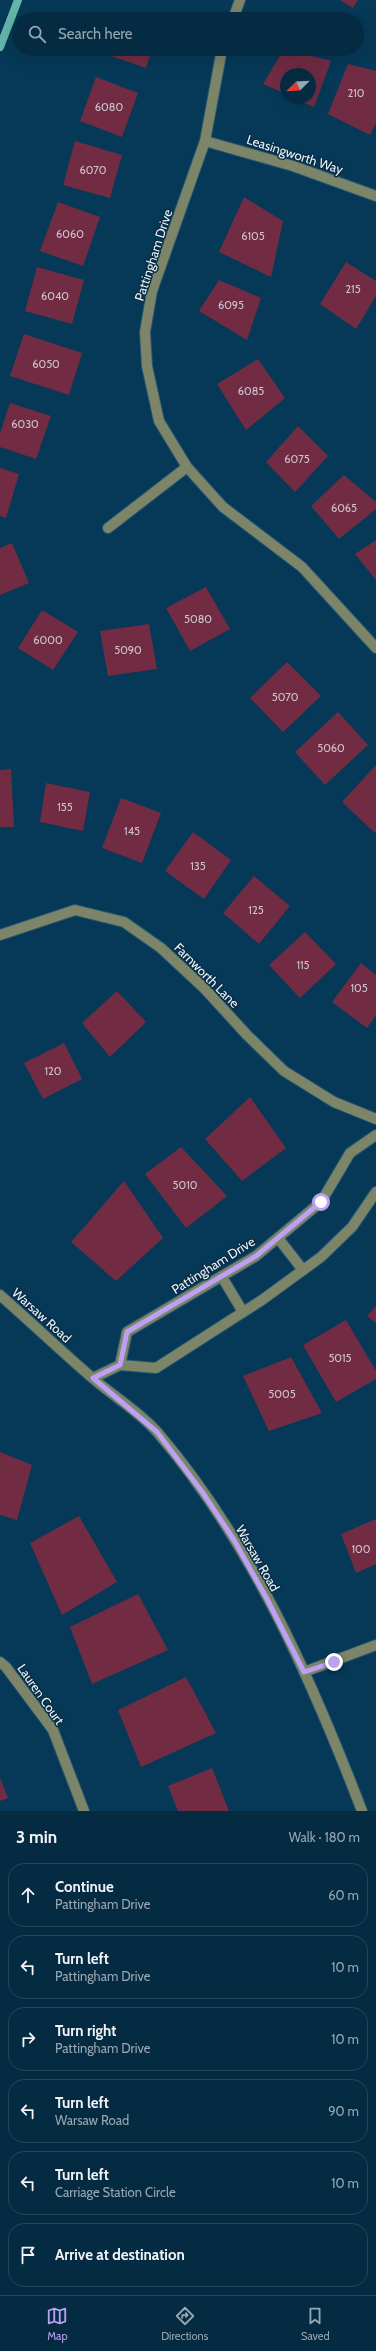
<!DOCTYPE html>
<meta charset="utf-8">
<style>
body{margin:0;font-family:Cabin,sans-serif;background:#12374c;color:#f1f3f6}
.compass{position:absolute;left:280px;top:68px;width:36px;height:36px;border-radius:50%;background:#042b41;box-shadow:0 4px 16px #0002;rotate:246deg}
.stop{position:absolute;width:12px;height:12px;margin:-9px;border:3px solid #bca0f2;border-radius:50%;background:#fff}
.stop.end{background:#bca0f2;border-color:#fff;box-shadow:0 1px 4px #0008}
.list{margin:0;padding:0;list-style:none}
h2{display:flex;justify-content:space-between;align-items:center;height:52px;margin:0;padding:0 16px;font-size:17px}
h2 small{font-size:13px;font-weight:400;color:#97a7b1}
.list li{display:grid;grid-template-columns:26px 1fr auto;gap:12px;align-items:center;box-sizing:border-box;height:64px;margin:0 8px 8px;padding:0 8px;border:1px solid #25475a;border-radius:16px}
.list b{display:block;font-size:15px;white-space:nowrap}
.list p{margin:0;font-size:13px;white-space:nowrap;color:#97a7b1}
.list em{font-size:13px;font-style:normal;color:#97a7b1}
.icon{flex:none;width:22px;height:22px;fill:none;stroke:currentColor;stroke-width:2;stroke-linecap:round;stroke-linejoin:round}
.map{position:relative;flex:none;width:376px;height:1811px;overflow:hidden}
.search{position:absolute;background:#042b41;box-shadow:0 4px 16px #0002;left:12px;right:12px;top:12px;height:44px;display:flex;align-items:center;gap:10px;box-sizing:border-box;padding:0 14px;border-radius:22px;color:#97a7b1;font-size:15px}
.sheet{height:484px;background:#042b41}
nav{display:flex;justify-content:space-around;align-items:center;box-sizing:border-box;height:56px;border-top:1px solid #25475a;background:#042b41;font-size:11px;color:#97a7b1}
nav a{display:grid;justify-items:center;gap:2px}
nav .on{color:#bca0f2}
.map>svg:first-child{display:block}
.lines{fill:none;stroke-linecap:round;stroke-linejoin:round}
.stream{stroke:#63b4ab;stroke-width:8}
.building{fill:#712c44}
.minor-casing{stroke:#2a5771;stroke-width:12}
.minor{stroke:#7c8567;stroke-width:10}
.route{stroke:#bca0f2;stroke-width:5}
.labels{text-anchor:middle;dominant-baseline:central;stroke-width:3;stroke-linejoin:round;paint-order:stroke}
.number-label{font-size:11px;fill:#ccc1cd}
.street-label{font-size:13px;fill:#eaf3fb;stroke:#092e45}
</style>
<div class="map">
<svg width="376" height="1811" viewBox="0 0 376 1811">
<rect width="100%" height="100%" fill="#053957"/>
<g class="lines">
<!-- stream -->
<polyline class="stream" points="0,47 18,0"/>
</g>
<!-- building -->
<g class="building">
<polygon points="340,0 358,0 353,8"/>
<polygon points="119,11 141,19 117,19"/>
<polygon points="106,49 152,49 146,68 105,54"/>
<polygon points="284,49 331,61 314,107 294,98 310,98 310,74 286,74 286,94 263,84"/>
<polygon points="348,64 376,71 376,123 370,135 328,114"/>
<polygon points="96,77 138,93 122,137 80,121"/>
<polygon points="75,141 122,155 110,198 63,185"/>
<polygon points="244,197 283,221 271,277 219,252"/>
<polygon points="58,202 100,217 83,266 40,251"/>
<polygon points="346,262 376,281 376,296 356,329 320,304"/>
<polygon points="37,267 84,280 72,324 25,311"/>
<polygon points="219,280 261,298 247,340 199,311"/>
<polygon points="24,334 82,353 69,395 10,376"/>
<polygon points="258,359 285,398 246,430 217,384"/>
<polygon points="10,403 51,416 36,459 0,447 0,433"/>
<polygon points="298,426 328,456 295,492 266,462"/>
<polygon points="0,468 19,474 6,518 0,516"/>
<polygon points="344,475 376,502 376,509 339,539 311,506"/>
<polygon points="376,540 376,580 355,554"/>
<polygon points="12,543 29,583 0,595 0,548"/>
<polygon points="206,587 230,629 190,651 166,608"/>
<polygon points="42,610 78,632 53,670 18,648"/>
<polygon points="149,624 157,669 108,676 100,631"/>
<polygon points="287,662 321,696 283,732 250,698"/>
<polygon points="338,712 368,745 325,785 295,752"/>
<polygon points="376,765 376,832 375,833 342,802"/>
<polygon points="11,769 14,827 0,827 0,770"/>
<polygon points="46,783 90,792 83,831 40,822"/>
<polygon points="121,798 161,813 142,863 102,848"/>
<polygon points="193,832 231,860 204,899 165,871"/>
<polygon points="254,876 290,906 259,944 223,913"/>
<polygon points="305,932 336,964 300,998 269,965"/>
<polygon points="361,963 376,975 376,1015 367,1028 332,1002"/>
<polygon points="117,991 146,1022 110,1057 82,1023"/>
<polygon points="64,1043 82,1079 43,1099 24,1063"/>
<polygon points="250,1097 286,1148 242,1181 205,1139"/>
<polygon points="181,1147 227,1196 186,1228 145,1174"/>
<polygon points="124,1181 163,1238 116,1281 71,1242"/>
<polygon points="376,1306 376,1323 367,1316"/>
<polygon points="346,1320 376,1371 376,1379 336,1402 303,1345"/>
<polygon points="291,1357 322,1413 269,1431 243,1376"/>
<polygon points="0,1452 32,1465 17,1520 0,1515"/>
<polygon points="79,1516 117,1582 62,1615 30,1543"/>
<polygon points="376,1519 376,1564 356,1573 341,1534"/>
<polygon points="138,1594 168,1650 92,1684 70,1627"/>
<polygon points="186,1677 216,1733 141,1767 118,1710"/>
<polygon points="212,1768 229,1811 178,1811 168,1786"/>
<polygon points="0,1778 8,1798 0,1801"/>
</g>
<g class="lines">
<defs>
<g id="minor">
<polyline points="233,19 240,0"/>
<polyline points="222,49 205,141 152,291 145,332 147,366 159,421 187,467 223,507 302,567 376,648"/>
<polyline points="205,141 293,166 376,196"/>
<polyline points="108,528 187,467"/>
<polyline points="0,935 75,910 124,922 161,948 204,988 247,1035 284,1071 334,1102 376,1119"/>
<polyline points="278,1238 303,1270"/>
<polyline points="222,1277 243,1312"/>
<path d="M0,1295c32,28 63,58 96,86 19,16 46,33 62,52 93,109 153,245 204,378"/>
<polyline points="120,1365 127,1332 256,1256 321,1202 350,1153 376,1135"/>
<polyline points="93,1378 120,1365 156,1368 262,1300 321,1257 352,1227 376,1192"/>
<polyline points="0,1662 6,1667 53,1730 84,1811"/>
<polyline points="304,1672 376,1645"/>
</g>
</defs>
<!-- minor casing -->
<use href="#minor" class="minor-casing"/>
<!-- minor -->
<use href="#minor" class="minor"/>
</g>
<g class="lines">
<!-- route -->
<polyline class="route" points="321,1202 256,1256 127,1332 120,1365 93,1378 157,1432 203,1493 234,1540 267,1599 304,1672 334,1662"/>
</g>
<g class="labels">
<!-- number labels -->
<g class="number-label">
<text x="356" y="93">210</text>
<text x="109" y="107">6080</text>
<text x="93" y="170">6070</text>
<text x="70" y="234">6060</text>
<text x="253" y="236">6105</text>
<text x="353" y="289">215</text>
<text x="55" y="296">6040</text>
<text x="231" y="305">6095</text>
<text x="46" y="364">6050</text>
<text x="251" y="391">6085</text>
<text x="25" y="424">6030</text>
<text x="297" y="459">6075</text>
<text x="344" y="508">6065</text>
<text x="198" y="619">5080</text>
<text x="48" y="640">6000</text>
<text x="128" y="650">5090</text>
<text x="285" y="697">5070</text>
<text x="331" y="748">5060</text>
<text x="65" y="807">155</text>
<text x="132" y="831">145</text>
<text x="198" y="866">135</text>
<text x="256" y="910">125</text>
<text x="303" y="965">115</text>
<text x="359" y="988">105</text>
<text x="53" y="1071">120</text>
<text x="185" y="1185">5010</text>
<text x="340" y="1358">5015</text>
<text x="282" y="1394">5005</text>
<text x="361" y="1549">100</text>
</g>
<!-- street labels -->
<g class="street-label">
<text transform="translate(295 154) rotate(18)">Leasingworth Way</text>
<text transform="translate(153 255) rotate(-72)">Pattingham Drive</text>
<text transform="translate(207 975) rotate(45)">Farnworth Lane</text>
<text transform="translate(213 1265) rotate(-32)">Pattingham Drive</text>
<text transform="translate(42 1315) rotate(42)">Warsaw Road</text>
<text transform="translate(258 1558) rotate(60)">Warsaw Road</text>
<text transform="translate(41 1694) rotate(55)">Lauren Court</text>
</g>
</g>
</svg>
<svg class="compass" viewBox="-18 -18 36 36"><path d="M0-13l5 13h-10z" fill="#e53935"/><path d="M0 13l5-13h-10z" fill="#97a7b1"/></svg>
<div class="stop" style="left:321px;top:1202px"></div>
<div class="stop end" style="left:334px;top:1662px"></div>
<div class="search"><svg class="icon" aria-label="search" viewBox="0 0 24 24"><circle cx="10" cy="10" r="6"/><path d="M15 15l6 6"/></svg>Search here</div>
</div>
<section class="sheet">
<h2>3 min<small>Walk · 180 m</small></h2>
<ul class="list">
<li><svg class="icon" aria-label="ahead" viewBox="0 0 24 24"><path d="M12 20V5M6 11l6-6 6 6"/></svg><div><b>Continue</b><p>Pattingham Drive</p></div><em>60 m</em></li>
<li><svg class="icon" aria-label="left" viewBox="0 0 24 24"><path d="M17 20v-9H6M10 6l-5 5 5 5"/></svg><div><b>Turn left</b><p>Pattingham Drive</p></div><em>10 m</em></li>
<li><svg class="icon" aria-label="right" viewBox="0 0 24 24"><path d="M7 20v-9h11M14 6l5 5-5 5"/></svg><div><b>Turn right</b><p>Pattingham Drive</p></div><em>10 m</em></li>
<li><svg class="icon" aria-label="left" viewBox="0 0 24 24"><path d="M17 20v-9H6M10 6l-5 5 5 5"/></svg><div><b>Turn left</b><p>Warsaw Road</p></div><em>90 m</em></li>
<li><svg class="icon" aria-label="left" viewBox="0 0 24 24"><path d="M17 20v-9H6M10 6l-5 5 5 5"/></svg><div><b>Turn left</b><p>Carriage Station Circle</p></div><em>10 m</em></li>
<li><svg class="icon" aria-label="arrive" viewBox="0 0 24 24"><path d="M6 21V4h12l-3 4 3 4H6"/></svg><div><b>Arrive at destination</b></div></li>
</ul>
</section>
<nav>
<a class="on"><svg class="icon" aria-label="map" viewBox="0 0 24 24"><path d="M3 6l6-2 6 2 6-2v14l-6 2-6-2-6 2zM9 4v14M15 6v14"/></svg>Map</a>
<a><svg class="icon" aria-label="directions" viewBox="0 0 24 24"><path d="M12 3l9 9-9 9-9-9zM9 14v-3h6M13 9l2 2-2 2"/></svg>Directions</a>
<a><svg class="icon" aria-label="saved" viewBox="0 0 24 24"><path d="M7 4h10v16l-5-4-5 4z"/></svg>Saved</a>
</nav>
